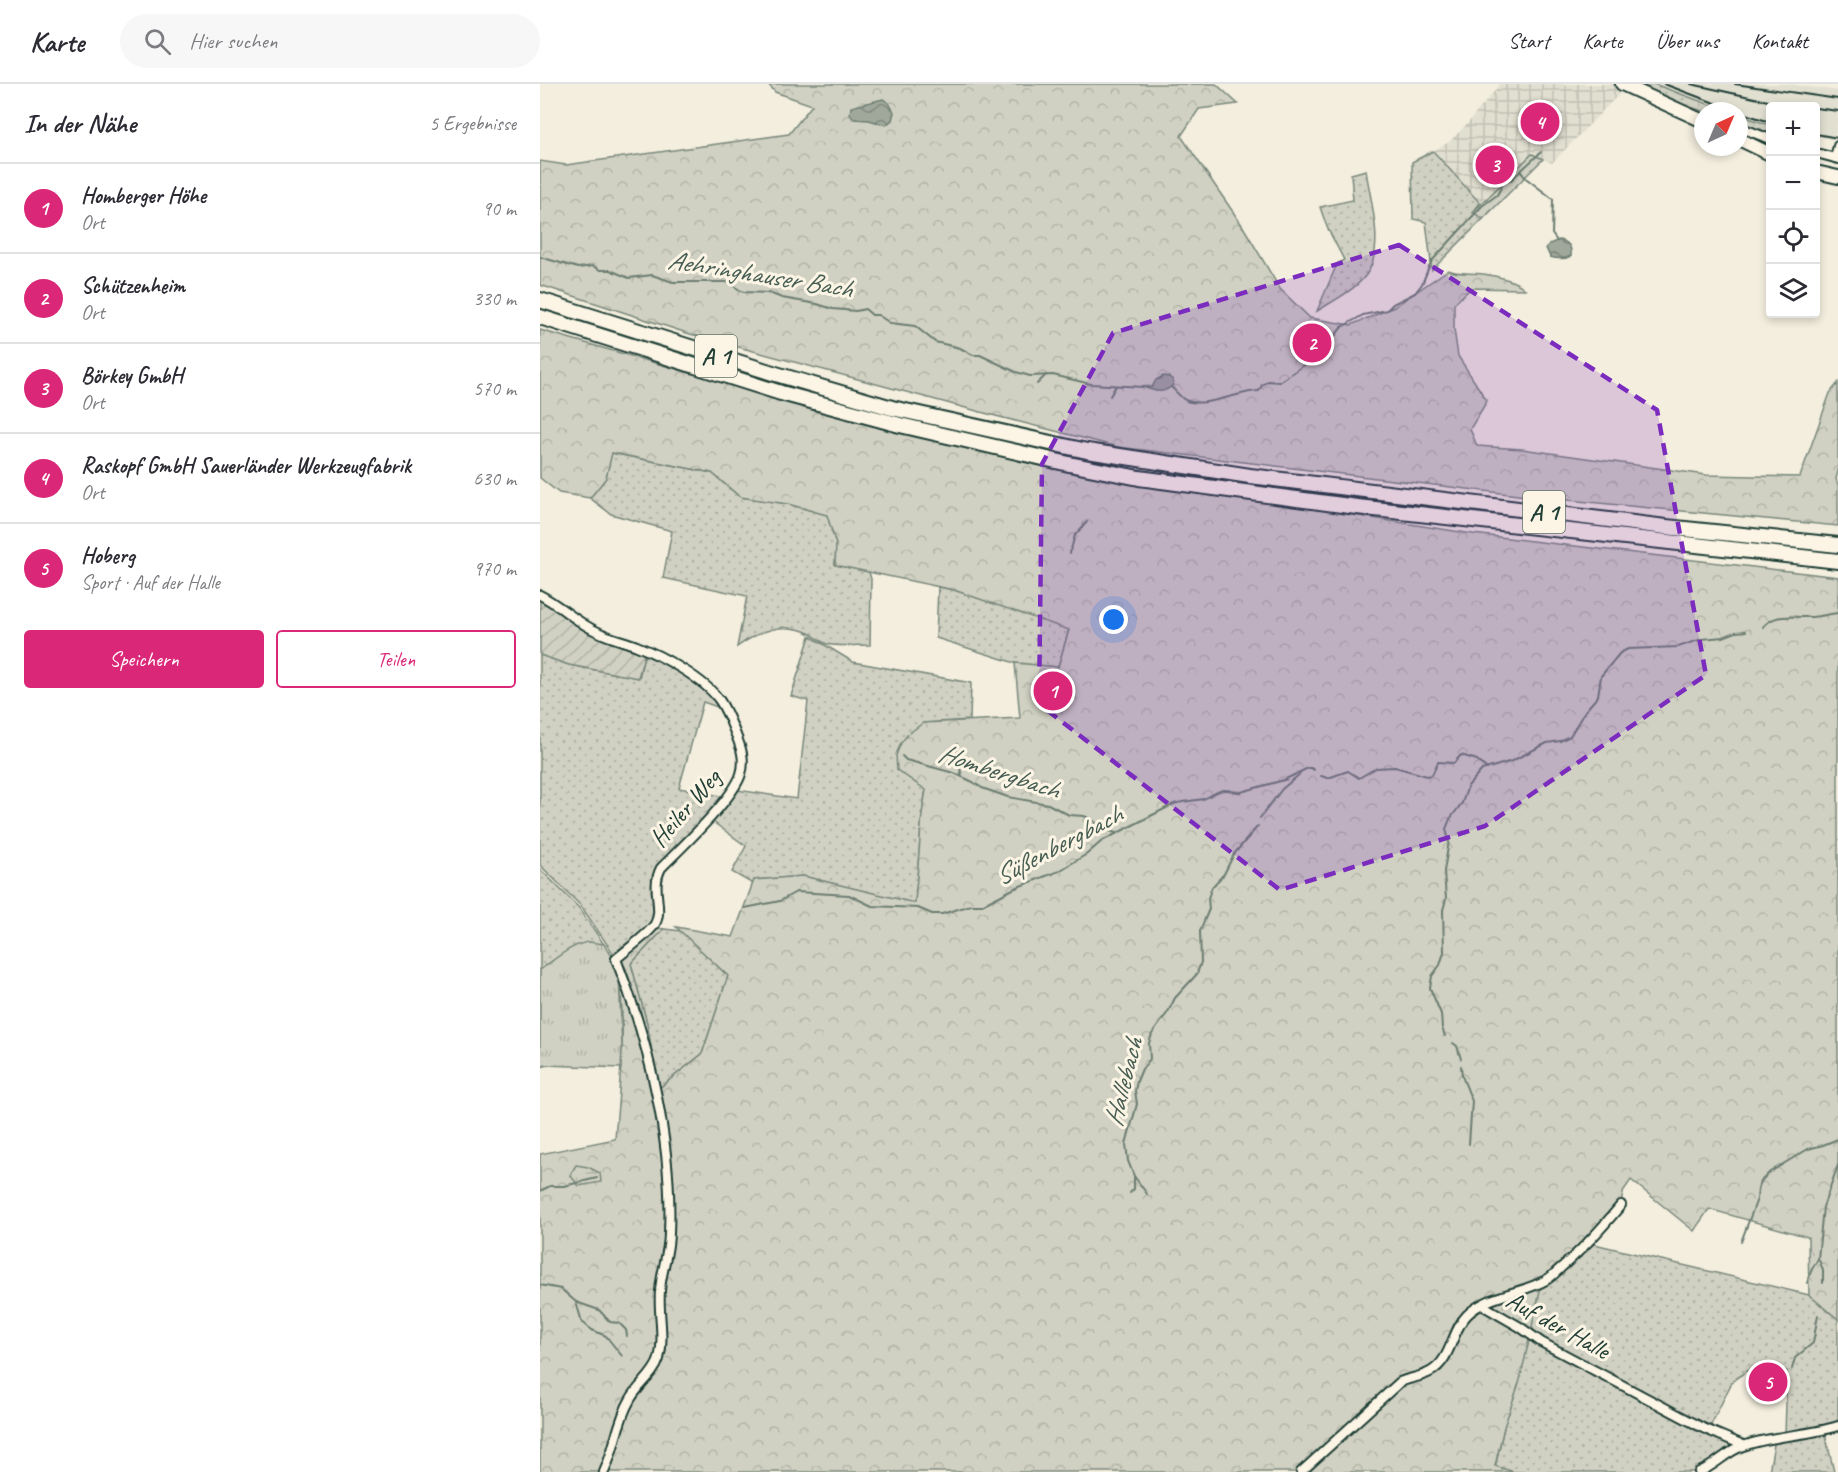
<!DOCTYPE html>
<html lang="de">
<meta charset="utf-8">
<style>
body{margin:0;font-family:Caveat,sans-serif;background:#f7f7f7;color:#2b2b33}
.controls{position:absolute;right:18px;top:18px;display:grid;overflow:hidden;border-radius:6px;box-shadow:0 3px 9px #0003}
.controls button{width:54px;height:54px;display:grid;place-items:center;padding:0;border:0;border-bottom:2px solid #e1e1e2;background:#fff;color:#2b2b33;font:30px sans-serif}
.compass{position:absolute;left:1154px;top:18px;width:54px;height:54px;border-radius:50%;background:#fff;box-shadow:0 3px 9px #0003;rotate:44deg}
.you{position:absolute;left:574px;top:536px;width:21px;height:21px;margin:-15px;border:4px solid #fff;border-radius:50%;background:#1a73e8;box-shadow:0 0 0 9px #1a73e833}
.badge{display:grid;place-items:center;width:39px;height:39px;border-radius:50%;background:#db2777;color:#fff;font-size:20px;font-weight:700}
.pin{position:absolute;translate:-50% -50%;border:3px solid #fff;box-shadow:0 2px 6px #0006}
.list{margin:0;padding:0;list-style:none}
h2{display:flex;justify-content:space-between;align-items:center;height:78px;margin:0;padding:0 24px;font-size:26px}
h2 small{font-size:20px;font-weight:400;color:#7c7c81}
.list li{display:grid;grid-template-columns:39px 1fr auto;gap:18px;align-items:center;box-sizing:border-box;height:90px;padding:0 24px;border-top:2px solid #e1e1e2}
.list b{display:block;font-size:22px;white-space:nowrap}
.list p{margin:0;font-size:20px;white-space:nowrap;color:#7c7c81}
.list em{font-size:20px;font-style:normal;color:#7c7c81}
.actions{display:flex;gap:12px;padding:18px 24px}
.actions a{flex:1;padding:14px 0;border:2px solid #db2777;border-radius:6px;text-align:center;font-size:21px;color:#db2777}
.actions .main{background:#db2777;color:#fff}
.icon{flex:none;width:33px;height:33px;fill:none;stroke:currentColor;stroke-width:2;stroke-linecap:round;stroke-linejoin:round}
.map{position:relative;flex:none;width:1298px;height:1388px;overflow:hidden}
header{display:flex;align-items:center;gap:36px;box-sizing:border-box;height:84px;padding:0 30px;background:#fff;border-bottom:2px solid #e1e1e2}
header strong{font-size:28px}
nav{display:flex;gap:33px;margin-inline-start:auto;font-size:21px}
.search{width:420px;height:54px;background:#f7f7f7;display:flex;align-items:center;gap:15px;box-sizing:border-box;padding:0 21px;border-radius:33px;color:#7c7c81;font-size:22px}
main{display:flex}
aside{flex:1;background:#fff}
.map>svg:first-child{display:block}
.built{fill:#e1dfd0}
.industrial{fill:url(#industrial-grid)}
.grass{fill:url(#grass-dots);stroke:#78877b;stroke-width:1.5}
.forest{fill:url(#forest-crowns);stroke:#78877b;stroke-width:1.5}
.wetland{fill:url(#wetland-marsh);stroke:#78877b;stroke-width:1.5}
.park{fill:url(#park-tufts);stroke:#78877b;stroke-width:1.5}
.garden{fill:url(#garden-furrows);stroke:#78877b;stroke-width:1.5}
.pitch{fill:#d0d1c2;stroke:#78877b;stroke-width:1.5}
.water{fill:url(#water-waves);stroke:#6c7d72;stroke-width:1.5}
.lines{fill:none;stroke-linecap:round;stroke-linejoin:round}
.stream{stroke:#6c7d72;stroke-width:2}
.street-casing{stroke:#1f3d34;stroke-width:12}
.primary-casing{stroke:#1f3d34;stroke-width:16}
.highway-casing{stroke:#1f3d34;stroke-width:18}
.street{stroke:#fcf5e5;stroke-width:8}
.primary{stroke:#fcf5e5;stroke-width:12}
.highway{stroke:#fcf5e5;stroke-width:14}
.rail{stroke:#1f3d34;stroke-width:2}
.marked{fill:#7b2cbf;fill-opacity:0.2;stroke:#7b2cbf;stroke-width:4.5;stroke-dasharray:12 8;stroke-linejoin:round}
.labels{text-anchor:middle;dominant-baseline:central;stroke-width:6;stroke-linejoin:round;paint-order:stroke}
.shield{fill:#fcf5e5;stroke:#617469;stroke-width:1.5}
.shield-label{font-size:24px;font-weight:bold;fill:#1f3d34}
.street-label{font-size:26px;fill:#1f3d34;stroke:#fcf5e5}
.water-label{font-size:27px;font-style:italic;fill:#465d53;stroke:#fcf5e5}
</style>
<header>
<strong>Karte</strong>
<div class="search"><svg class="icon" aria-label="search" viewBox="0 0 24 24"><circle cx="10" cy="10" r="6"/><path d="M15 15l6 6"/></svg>Hier suchen</div>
<nav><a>Start</a><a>Karte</a><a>Über uns</a><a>Kontakt</a></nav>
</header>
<main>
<aside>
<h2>In der Nähe<small>5 Ergebnisse</small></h2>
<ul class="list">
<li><span class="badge">1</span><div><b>Homberger Höhe</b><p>Ort</p></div><em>90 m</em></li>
<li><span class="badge">2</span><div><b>Schützenheim</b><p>Ort</p></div><em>330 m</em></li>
<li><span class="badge">3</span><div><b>Börkey GmbH</b><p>Ort</p></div><em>570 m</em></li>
<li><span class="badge">4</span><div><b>Raskopf GmbH Sauerländer Werkzeugfabrik</b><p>Ort</p></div><em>630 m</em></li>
<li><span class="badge">5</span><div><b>Hoberg</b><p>Sport · Auf der Halle</p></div><em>970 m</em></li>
</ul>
<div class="actions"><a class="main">Speichern</a><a>Teilen</a></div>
</aside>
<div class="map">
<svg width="1298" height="1388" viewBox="0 0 1298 1388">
<defs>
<pattern id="industrial-grid" width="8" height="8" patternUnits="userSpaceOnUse" patternTransform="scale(1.5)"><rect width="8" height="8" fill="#e1dfd0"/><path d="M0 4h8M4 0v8" fill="none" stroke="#c1c0b3"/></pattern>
<pattern id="grass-dots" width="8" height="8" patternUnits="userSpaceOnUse" patternTransform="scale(1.5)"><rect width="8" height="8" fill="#d0d1c2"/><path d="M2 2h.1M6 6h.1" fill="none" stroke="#b2b4a7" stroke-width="1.8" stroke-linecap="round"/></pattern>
<pattern id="forest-crowns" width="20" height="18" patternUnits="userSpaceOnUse" patternTransform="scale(1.5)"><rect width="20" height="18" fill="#d0d1c2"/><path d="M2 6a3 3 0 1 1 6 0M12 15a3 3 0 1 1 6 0" fill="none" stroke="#b2b4a7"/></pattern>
<pattern id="wetland-marsh" width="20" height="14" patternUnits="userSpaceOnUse" patternTransform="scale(1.5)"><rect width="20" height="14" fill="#d0d1c2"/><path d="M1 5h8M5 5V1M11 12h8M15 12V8" fill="none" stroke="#b2b4a7"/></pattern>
<pattern id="park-tufts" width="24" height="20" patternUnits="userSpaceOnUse" patternTransform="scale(1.5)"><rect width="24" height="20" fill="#d0d1c2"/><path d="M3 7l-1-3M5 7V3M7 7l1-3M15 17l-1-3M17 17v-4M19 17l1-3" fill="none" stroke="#b2b4a7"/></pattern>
<pattern id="garden-furrows" width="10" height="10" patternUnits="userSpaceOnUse" patternTransform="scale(1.5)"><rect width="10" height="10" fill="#d0d1c2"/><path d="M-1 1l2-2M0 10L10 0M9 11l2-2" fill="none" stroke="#b2b4a7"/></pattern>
<pattern id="water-waves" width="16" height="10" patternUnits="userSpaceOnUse" patternTransform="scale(1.5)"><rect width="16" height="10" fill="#a0a89b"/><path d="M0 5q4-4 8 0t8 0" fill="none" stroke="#828a7f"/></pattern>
</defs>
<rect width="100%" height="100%" fill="#f3eede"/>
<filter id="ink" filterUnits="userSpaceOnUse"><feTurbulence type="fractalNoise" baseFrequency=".0167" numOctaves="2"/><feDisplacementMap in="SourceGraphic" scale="12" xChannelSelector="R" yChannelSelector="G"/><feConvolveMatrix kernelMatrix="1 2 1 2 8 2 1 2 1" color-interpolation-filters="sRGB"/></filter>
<g filter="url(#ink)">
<!-- built -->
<polygon class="built" points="1114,0 1247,0 1298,7 1298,37 1294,56 1276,52 1276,22 1230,22 1230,41 1199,31 1199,27 1187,27"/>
<!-- industrial -->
<polygon class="industrial" points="960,0 1083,0 1087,2 1012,79 992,70 940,119 893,67 909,58 928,39"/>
<!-- grass -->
<g class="grass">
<polygon points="1098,0 1114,0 1187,27 1163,27 1141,20"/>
<polygon points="1199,31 1230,41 1230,49 1199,38"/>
<polygon points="893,67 940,119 933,128 943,135 892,186 886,138 873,135 872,78"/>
<path d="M826,86c4,31 20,78 0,105 -11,15 -33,26 -49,36l20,-47 7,-4 -17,-33 -7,-20 33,-7 -2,-26z"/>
<path d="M71,369l101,20 28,24 48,7 39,11 9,29 -1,21 34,7 2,7 -1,66c-14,0 -30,2 -43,-1 -6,-2 -11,-7 -16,-10 -27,-13 -51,-4 -74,13l10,-51 -84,-18 9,-47 -61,-17 -21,-16 16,-20z"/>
<polygon points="398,503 414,506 529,545 518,583 475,579 396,554"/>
<polygon points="270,552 313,578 431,599 430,636 383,639 357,686 386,705 382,730 375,820 263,792 214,796 213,800 192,788 206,762 170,736 197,706 257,715 268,617 251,612"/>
<polygon points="105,568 117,573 165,603 183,625 163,618 139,704 186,713 120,783 116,830 112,842 75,872 41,822 0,781 0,571 29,581 99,594"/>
<polygon points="0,785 39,824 74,875 79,887 82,964 0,983"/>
<polygon points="124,845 141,847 188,892 162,970 118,1005 107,939 91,880"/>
<polygon points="1050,1159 1269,1211 1298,1235 1298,1341 1245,1351 1247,1287 1212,1283 1192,1298 1169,1345 1147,1331 990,1250 1001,1199"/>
<polygon points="990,1253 1193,1359 1195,1363 1156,1388 974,1388 955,1383 964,1343"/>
<polygon points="1285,1349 1294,1388 1229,1388 1235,1355"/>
</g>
<!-- forest -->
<g class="forest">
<path d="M228,0h448l22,20 -39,5 -18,27 61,89 38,64 30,29 41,7 43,-18 54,-37c11,5 23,2 35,4 13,2 33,6 42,15l-54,-1 -17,16v25l4,27 29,45 -17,28 7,17 45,3 184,26 94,2 30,-84 8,-10v88l-2,8 2,6v41l-312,-30 -408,-49 -126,-32 -302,-81 -150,-49v-124l26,4 223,-31 23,-29 -37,-13z"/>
<polygon points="992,70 1003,75 943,135 933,128"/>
<path d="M0,246l332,95 202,46 399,63 365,43v742l-29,-24 -1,-58 -99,-28 -15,22 -63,-51 -7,10 -4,15 -32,38 -46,39 -22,98 -16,47 -9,39 19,6h-974v-318l75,-15c5,-60 13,-122 1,-181l38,-31 10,2 -33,35 16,59 11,66 44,-35 26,-78 -52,-49 57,10 21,-57 49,-4 112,27 7,-89 4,-24 -29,-20 -1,-15 5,-12 7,-9 15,-11 97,-5 -5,-55 43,4 11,-37 -115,-40 -119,-25 1,-21 -9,-29 -39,-11 -48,-7 -28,-24 -100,-20 -6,25 -16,20 -31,-5 -19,-15z"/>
</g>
<!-- wetland -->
<polygon class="wetland" points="36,1081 48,1083 60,1089 61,1098 39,1102 30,1091"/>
<!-- park -->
<path class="park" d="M49,858l15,2 10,15 5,14 3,75 -1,20 -75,-3 -6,2v-97c14,-10 31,-26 49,-28z"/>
<!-- garden -->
<polygon class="garden" points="0,512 34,535 105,568 98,594 29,581 0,571"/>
<!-- pitch -->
<circle class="pitch" cx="1228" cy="1297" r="11"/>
<!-- water -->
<g class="water">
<polygon points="343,15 349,19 354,28 352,36 346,41 329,36 314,35 310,30 311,23"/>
<path d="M1019,156c9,2 13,6 12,16 -7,4 -14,3 -21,1l-4,-9 3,-4z"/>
<path d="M623,292l6,1 4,3v5c-10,10 -18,6 -30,2h9l4,-7z"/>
</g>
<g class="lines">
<!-- stream -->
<g class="stream">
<polyline points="980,87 987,95 1013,115 1012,150 1017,157"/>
<polyline points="0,173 38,184 53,182 60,186 70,186 89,194 112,191 133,198 187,198 203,208 229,209 242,214 277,220 293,225 316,227 325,225 332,231 338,231 350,239 375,242 395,258 420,264 433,271 440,271 476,288 490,292 513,291 551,300 603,303"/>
<polyline points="497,300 506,291"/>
<path d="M631,303c5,4 9,10 14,13 18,9 55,-9 74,-9l3,-6 6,-4 11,1 40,-27 23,-28 21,-12 24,-5 6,-6 22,-11 7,-9 9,-22 51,-56 15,-11 6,-11 8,-4 30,-28"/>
<polyline points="570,312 576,302"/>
<polyline points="530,469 535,451 547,438"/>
<path d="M1223,543c13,-15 28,-9 46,-10 9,0 19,-3 29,-4"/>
<polyline points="417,660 419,681 422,692"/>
<polyline points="362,672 366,676 414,689 433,698 442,704 468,713 508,720 529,731 544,732 551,735 564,745 576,749"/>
<polyline points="781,692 788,694 808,687 819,694 836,684 855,683 887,692 892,691 898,678 914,679 921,671 937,676 947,685"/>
<polyline points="720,734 742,705 760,690"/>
<path d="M205,824l35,-7 16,-9 53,3 23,11 46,2 14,6h10l29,-9h11l33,-17 44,-17 28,-17 15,-13 72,-37c9,-3 19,-3 29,-5 7,-2 15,-10 23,-9 6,0 9,3 15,2l43,-12 24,-12h3l3,2"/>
<polyline points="905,952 902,944 901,930 890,904 892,892 900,881 904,868 903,826 906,815 904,787 909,757 906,745 910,735 922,719 928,702 942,686 972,677 1007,659 1020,657 1030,652 1045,627 1058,612 1061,592 1080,569 1088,565 1138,563 1162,555 1183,553 1196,548 1206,547"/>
<polyline points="913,959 917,962 921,975"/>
<polyline points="921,982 922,992 932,1017 929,1060"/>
<polyline points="0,1107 10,1102 24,1102 57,1094"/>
<polyline points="590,1109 594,1105 594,1093"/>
<polyline points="607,1110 594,1092 588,1077 586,1060 597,1020 595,1007 597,997 602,985 610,975 609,959 612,950 628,928 635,914 657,890 661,878 660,847 669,825 668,814 672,803 684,790 694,770 718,742"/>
<polyline points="1201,1158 1217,1115 1218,1104 1222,1096 1230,1088 1268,1065 1283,1061 1298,1055"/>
<polyline points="1279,1176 1283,1186 1283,1199"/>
<polyline points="1267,1199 1272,1185 1278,1175 1283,1123 1298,1081"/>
<polyline points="0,1201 21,1205 36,1218 59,1226 70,1238 79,1239 86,1246 87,1252"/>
<polyline points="36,1218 42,1238 52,1246 66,1252 82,1272"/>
<polyline points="1252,1285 1255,1274 1273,1259 1278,1231"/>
</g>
<defs>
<g id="street">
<polyline points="1199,43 1230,55"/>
<polyline points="1298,62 1295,74 1298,75"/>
<polyline points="1276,69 1295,74"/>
<path d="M0,511c20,10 37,28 58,37 12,6 26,9 39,14 25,10 68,33 83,55 6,9 10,19 14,29 6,15 12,28 7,44 -7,24 -60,74 -80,94 -11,20 3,40 -6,56 -7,11 -29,26 -39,35 33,82 57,186 53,274 0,20 -8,39 -9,58 -2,23 5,46 -1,68 -5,16 -21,26 -29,41 -13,22 -15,49 -26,72"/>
<polyline points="942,1221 980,1243 1001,1258 1163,1344 1203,1361"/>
<path d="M761,1388l99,-90c9,-4 21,-5 30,-10 22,-12 21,-41 37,-57 21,-21 55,-21 79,-35 7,-4 12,-10 18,-15 22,-19 38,-37 57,-60"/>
<path d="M1159,1388c16,-6 28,-21 44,-26 31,-11 64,-10 95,-20"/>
</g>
<g id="primary">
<polyline points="1082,0 1163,37"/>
<polyline points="1199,55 1230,70"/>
<polyline points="1276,88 1298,93"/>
</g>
<g id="highway">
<polyline points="0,216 236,290 352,324 547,367 710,392 1126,443 1298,461"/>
<polyline points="0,233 241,309 360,341 529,380 599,394 817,423 1298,477"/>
</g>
</defs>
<!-- street casing -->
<use href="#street" class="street-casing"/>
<!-- primary casing -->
<use href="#primary" class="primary-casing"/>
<!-- highway casing -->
<use href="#highway" class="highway-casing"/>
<!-- street -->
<use href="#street" class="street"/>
<!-- primary -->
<use href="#primary" class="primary"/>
<!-- highway -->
<use href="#highway" class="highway"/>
<!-- rail -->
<g class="rail">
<polyline points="1124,0 1196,27"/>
<polyline points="1151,0 1237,19 1264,22"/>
<polyline points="1195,0 1298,15"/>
<polyline points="1276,24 1298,27"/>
<polyline points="1199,28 1230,38"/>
<polyline points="1276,50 1298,54"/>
</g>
</g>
</g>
<!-- marked area -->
<path class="marked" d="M859,161l258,165 49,265 -221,151 -205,64 -241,-186 3,-240 71,-131z"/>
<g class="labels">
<!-- shield labels -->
<g class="shield">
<rect x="155" y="251" width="42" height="42" rx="4.5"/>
<rect x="983" y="407" width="42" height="42" rx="4.5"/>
</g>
<g class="shield-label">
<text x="176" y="272">A 1</text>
<text x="1004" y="428">A 1</text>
</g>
<!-- street labels -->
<g class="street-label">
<text transform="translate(145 724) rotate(-49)">Heiler Weg</text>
<text transform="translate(1018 1241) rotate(29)">Auf der Halle</text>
</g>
<!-- water labels -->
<g class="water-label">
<text transform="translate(220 190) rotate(9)">Aehringhauser Bach</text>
<text transform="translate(459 687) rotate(18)">Hombergbach</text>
<text transform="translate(518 761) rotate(-28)">Süßenbergbach</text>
<text transform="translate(583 998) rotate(-76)">Hallebach</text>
</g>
</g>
</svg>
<div class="controls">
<button>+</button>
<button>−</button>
<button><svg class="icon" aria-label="locate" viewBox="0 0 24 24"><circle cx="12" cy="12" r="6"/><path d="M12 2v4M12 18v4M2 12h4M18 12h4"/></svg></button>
<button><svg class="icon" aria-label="layers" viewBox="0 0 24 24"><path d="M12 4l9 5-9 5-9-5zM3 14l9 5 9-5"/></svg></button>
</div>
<svg class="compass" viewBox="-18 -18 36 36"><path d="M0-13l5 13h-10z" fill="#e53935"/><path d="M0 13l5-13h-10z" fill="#7c7c81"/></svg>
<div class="you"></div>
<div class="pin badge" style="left:513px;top:607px">1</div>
<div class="pin badge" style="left:772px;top:259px">2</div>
<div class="pin badge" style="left:955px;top:81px">3</div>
<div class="pin badge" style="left:1000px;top:38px">4</div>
<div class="pin badge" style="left:1228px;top:1298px">5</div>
</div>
</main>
